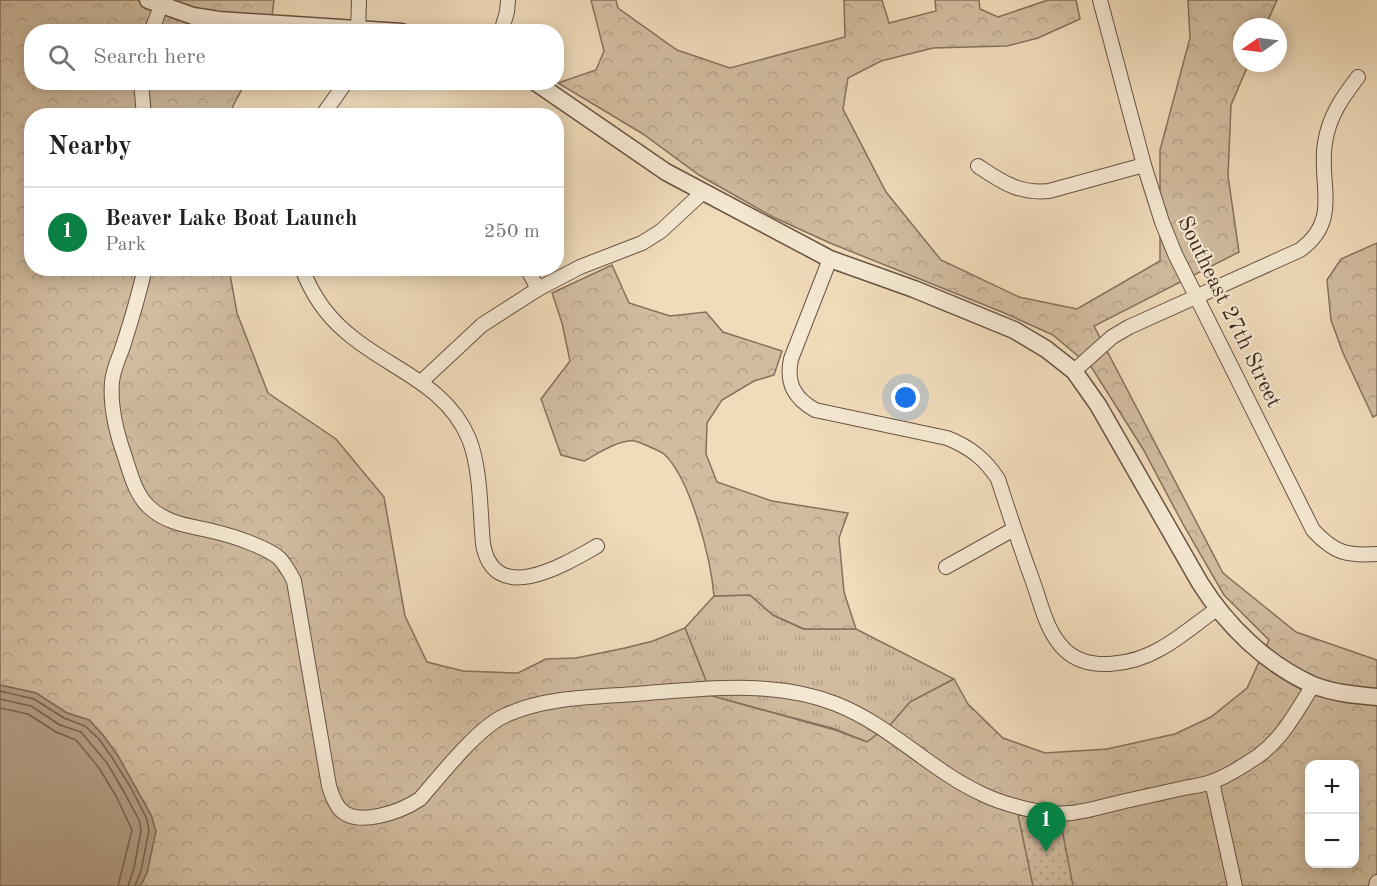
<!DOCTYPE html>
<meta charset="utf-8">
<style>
body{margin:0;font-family:"Old Standard TT",serif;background:#f2f2f2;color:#202124}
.controls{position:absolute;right:18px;bottom:18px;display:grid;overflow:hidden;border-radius:12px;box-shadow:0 3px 15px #0003}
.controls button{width:54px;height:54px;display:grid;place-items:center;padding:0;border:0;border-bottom:2px solid #e0e0e0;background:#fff;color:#202124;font:30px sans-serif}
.compass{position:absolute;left:1233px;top:18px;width:54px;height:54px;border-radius:50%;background:#fff;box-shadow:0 3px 15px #0003;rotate:256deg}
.you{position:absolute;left:906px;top:398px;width:21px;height:21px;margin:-15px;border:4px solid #fff;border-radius:50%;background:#1a73e8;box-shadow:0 0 0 9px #1a73e833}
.badge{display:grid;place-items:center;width:39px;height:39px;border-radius:50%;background:#0b8043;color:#fff;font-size:20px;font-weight:700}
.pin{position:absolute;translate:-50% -50px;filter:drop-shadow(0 2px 3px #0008)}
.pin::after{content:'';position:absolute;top:32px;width:21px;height:18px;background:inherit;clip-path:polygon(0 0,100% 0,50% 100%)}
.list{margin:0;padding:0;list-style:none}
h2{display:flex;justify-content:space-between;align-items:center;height:78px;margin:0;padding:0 24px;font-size:26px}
h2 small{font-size:20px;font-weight:400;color:#757577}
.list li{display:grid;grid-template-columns:39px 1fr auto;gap:18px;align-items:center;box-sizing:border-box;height:90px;padding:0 24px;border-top:2px solid #e0e0e0}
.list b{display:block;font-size:22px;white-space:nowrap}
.list p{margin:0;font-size:20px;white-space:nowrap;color:#757577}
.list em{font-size:20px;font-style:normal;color:#757577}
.icon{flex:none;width:33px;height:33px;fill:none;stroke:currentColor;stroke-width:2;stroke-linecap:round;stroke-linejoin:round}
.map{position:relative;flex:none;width:1377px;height:886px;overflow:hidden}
.search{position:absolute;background:#fff;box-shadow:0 3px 15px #0003;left:24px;top:24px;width:540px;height:66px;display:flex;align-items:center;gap:15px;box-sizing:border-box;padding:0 21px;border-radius:24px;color:#757577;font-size:22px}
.panel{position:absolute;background:#fff;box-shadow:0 3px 15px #0003;left:24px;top:108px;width:540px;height:168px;border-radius:24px}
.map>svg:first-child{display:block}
.grass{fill:url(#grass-tufts);stroke:#86715d;stroke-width:1.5}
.forest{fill:url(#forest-crowns);stroke:#86715d;stroke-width:1.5;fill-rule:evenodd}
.park{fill:url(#park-dots);stroke:#86715d;stroke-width:1.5}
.water{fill:#b39d84;stroke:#836d5a;stroke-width:1.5}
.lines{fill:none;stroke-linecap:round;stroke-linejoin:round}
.shore{stroke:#786250;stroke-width:1.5}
.minor-casing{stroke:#695343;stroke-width:16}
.tertiary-casing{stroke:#695343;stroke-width:19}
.minor{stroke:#f5e8d2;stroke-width:14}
.tertiary{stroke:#f5e8d2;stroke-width:16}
.labels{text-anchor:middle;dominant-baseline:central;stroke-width:4.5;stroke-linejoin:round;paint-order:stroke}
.street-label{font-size:22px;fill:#3c261b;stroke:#f5e8d2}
</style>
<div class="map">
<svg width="1377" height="886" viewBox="0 0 1377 886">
<defs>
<pattern id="grass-tufts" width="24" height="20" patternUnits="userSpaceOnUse" patternTransform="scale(1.5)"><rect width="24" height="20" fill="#d1bc9f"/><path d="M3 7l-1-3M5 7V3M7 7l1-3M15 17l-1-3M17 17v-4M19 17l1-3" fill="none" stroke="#b4a188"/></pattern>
<pattern id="forest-crowns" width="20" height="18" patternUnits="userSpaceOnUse" patternTransform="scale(1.5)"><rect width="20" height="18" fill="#d1bc9f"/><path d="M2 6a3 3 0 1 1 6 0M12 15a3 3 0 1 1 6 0" fill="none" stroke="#b4a188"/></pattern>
<pattern id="park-dots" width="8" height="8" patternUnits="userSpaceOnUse" patternTransform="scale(1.5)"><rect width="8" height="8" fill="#d1bc9f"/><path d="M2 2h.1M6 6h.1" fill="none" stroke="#b4a188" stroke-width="1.8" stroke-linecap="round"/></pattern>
</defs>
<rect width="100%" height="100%" fill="#f0dbba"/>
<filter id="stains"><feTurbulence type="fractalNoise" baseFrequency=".00333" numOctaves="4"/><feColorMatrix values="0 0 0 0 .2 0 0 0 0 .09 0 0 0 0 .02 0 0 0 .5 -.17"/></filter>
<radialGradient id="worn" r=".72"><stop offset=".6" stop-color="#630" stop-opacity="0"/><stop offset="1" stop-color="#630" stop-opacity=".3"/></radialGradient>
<!-- grass -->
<polygon class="grass" points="750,595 773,615 803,629 856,629 954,679 910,702 891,724 867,742 835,729 712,696 685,628 714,596"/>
<!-- forest -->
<g class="forest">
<path d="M0,0h274l-4,31 -238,1v50l213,1 -12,23 -2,9 -199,1v152l197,1 8,44 31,80 68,46 48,58 21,119 22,46 36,9 55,2 28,-14 30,-1 49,-10 28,-7 32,-13 27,68 123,34 32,12 24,-18 19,-22 44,-23 14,25 35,34 42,15 62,-4 68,-15 36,-17 36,-29 22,-48 -45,-45 -40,-69 -41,-77 -51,-81 -39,-33 -51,-23 -172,-69 -57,-26 -74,-42 -56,-41 -85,-51 38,-13 8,-19 -13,-51h25l2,8 59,42 53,18 115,-31 -1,-37h38l7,23 47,-12 -1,-11h44l1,9 18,8 50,-17h28l4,19 -42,19 -31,8 -74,2 -52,13 -33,17 -5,31 43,83 55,68 78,37 58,12 83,-48v-111l30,-112 -2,-38h89l-12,27h-23v36h7l-18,42 -3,71 11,76 -145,74 129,247 73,59 81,28v226h-1237l7,-13 8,-43 -4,-15 -33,-59 -15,-21 -14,-15 -22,-7 -31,-20 -36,-8zM1310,764h44v100h-44z"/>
<polygon points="1377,243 1377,415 1373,417 1343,353 1331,320 1327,280 1341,259"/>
<path d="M612,265l17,38 41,13 36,-4 17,20 59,19 -8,24 -20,6 -32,19 -15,23 -1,31 11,28 55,19 76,12 -9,25 5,54 12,37h-52l-31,-14 -23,-20 -36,1c-3,-36 -23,-117 -50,-142 -4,-3 -25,-12 -29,-13 -16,-2 -38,13 -51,20l-23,-6 -20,-56 29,-38 -8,-38 -10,-30z"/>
</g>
<!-- park -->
<polygon class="park" points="1018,815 1060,819 1073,886 1033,886"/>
<!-- water -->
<polygon class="water" points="0,685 36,693 67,713 89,720 103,735 118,756 151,815 156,831 147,873 140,886 0,886"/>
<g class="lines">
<!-- shore -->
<g class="shore">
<polyline points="0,691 34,699 64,718 85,726 99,739 113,759 131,788 146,817 149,830 141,871 135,886"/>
<polyline points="0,699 31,706 60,725 81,732 107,763 124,792 139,820 141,830 134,868 128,886"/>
<polyline points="0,708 28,714 56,732 76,740 99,768 116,796 132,830 118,886"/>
</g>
<defs>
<g id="minor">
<path d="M1100,0l44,165 18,57 13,32 138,276c21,23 34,26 64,24"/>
<polyline points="151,32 161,6"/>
<polyline points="358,32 359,0"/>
<polyline points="501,32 507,12 508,0"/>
<polyline points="141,82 144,116"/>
<polyline points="322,116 346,82"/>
<path d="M978,166c24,16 41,28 71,25l95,-26"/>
<path d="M830,259l-39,100c-5,24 3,39 24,51l132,28c23,9 38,21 51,41 11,34 22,67 34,100 9,24 14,53 33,71 24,23 69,14 95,-1 20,-11 38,-27 57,-40"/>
<path d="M145,268c-6,26 -13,50 -21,75 -4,13 -11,26 -12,39 -2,24 4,49 12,72 6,18 11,40 25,53 19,18 44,19 67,25 17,4 50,15 63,26 7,7 11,15 15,23l35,205c2,7 5,15 10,22 17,21 63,3 81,-9 21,-24 58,-72 86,-84 39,-18 88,-18 130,-21 66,-5 136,-15 200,10 54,21 94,66 146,90 23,11 64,22 89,19 19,-2 40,-9 59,-13 18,-4 36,-8 54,-12 10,-2 21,-3 30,-7 15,-6 31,-16 44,-25 25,-18 39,-45 55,-71"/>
<path d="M302,268c9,25 24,47 44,64 42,37 100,51 123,107 12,30 11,73 14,105 11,63 81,21 114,2"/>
<polyline points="527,268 538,289"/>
<path d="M1074,371l38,-34 17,-10 171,-77c42,-30 18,-67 25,-107 4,-27 17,-45 33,-66"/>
<polyline points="422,381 482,325 538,289 580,267 642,243 661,231 703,192"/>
<polyline points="946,567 1014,529"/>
<polyline points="1212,782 1235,886"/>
<polyline points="1376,886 1377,882"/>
</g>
<g id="tertiary">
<polyline points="148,0 193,16 219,20 402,32"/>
<path d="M535,82l131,90 164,87 84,30 100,41 32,19 28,22 24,34 102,178c27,43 66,81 113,102 20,8 42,10 64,12"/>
</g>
</defs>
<!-- minor casing -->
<use href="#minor" class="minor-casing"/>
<!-- tertiary casing -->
<use href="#tertiary" class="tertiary-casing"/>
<!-- minor -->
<use href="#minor" class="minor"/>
<!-- tertiary -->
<use href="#tertiary" class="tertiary"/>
</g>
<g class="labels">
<!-- street labels -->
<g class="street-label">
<text transform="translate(1229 312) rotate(64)">Southeast 27th Street</text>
</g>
</g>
<rect width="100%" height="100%" filter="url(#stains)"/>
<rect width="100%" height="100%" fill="url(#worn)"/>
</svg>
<div class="controls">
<button>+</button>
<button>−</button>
</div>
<svg class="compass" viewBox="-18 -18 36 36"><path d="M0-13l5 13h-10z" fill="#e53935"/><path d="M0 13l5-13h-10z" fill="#757577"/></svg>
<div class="you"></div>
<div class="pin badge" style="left:1046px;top:852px">1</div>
<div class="search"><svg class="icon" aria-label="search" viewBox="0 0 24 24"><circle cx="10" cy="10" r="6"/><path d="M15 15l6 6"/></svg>Search here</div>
<section class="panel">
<h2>Nearby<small></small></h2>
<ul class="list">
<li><span class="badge">1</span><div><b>Beaver Lake Boat Launch</b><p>Park</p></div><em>250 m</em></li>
</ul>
</section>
</div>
